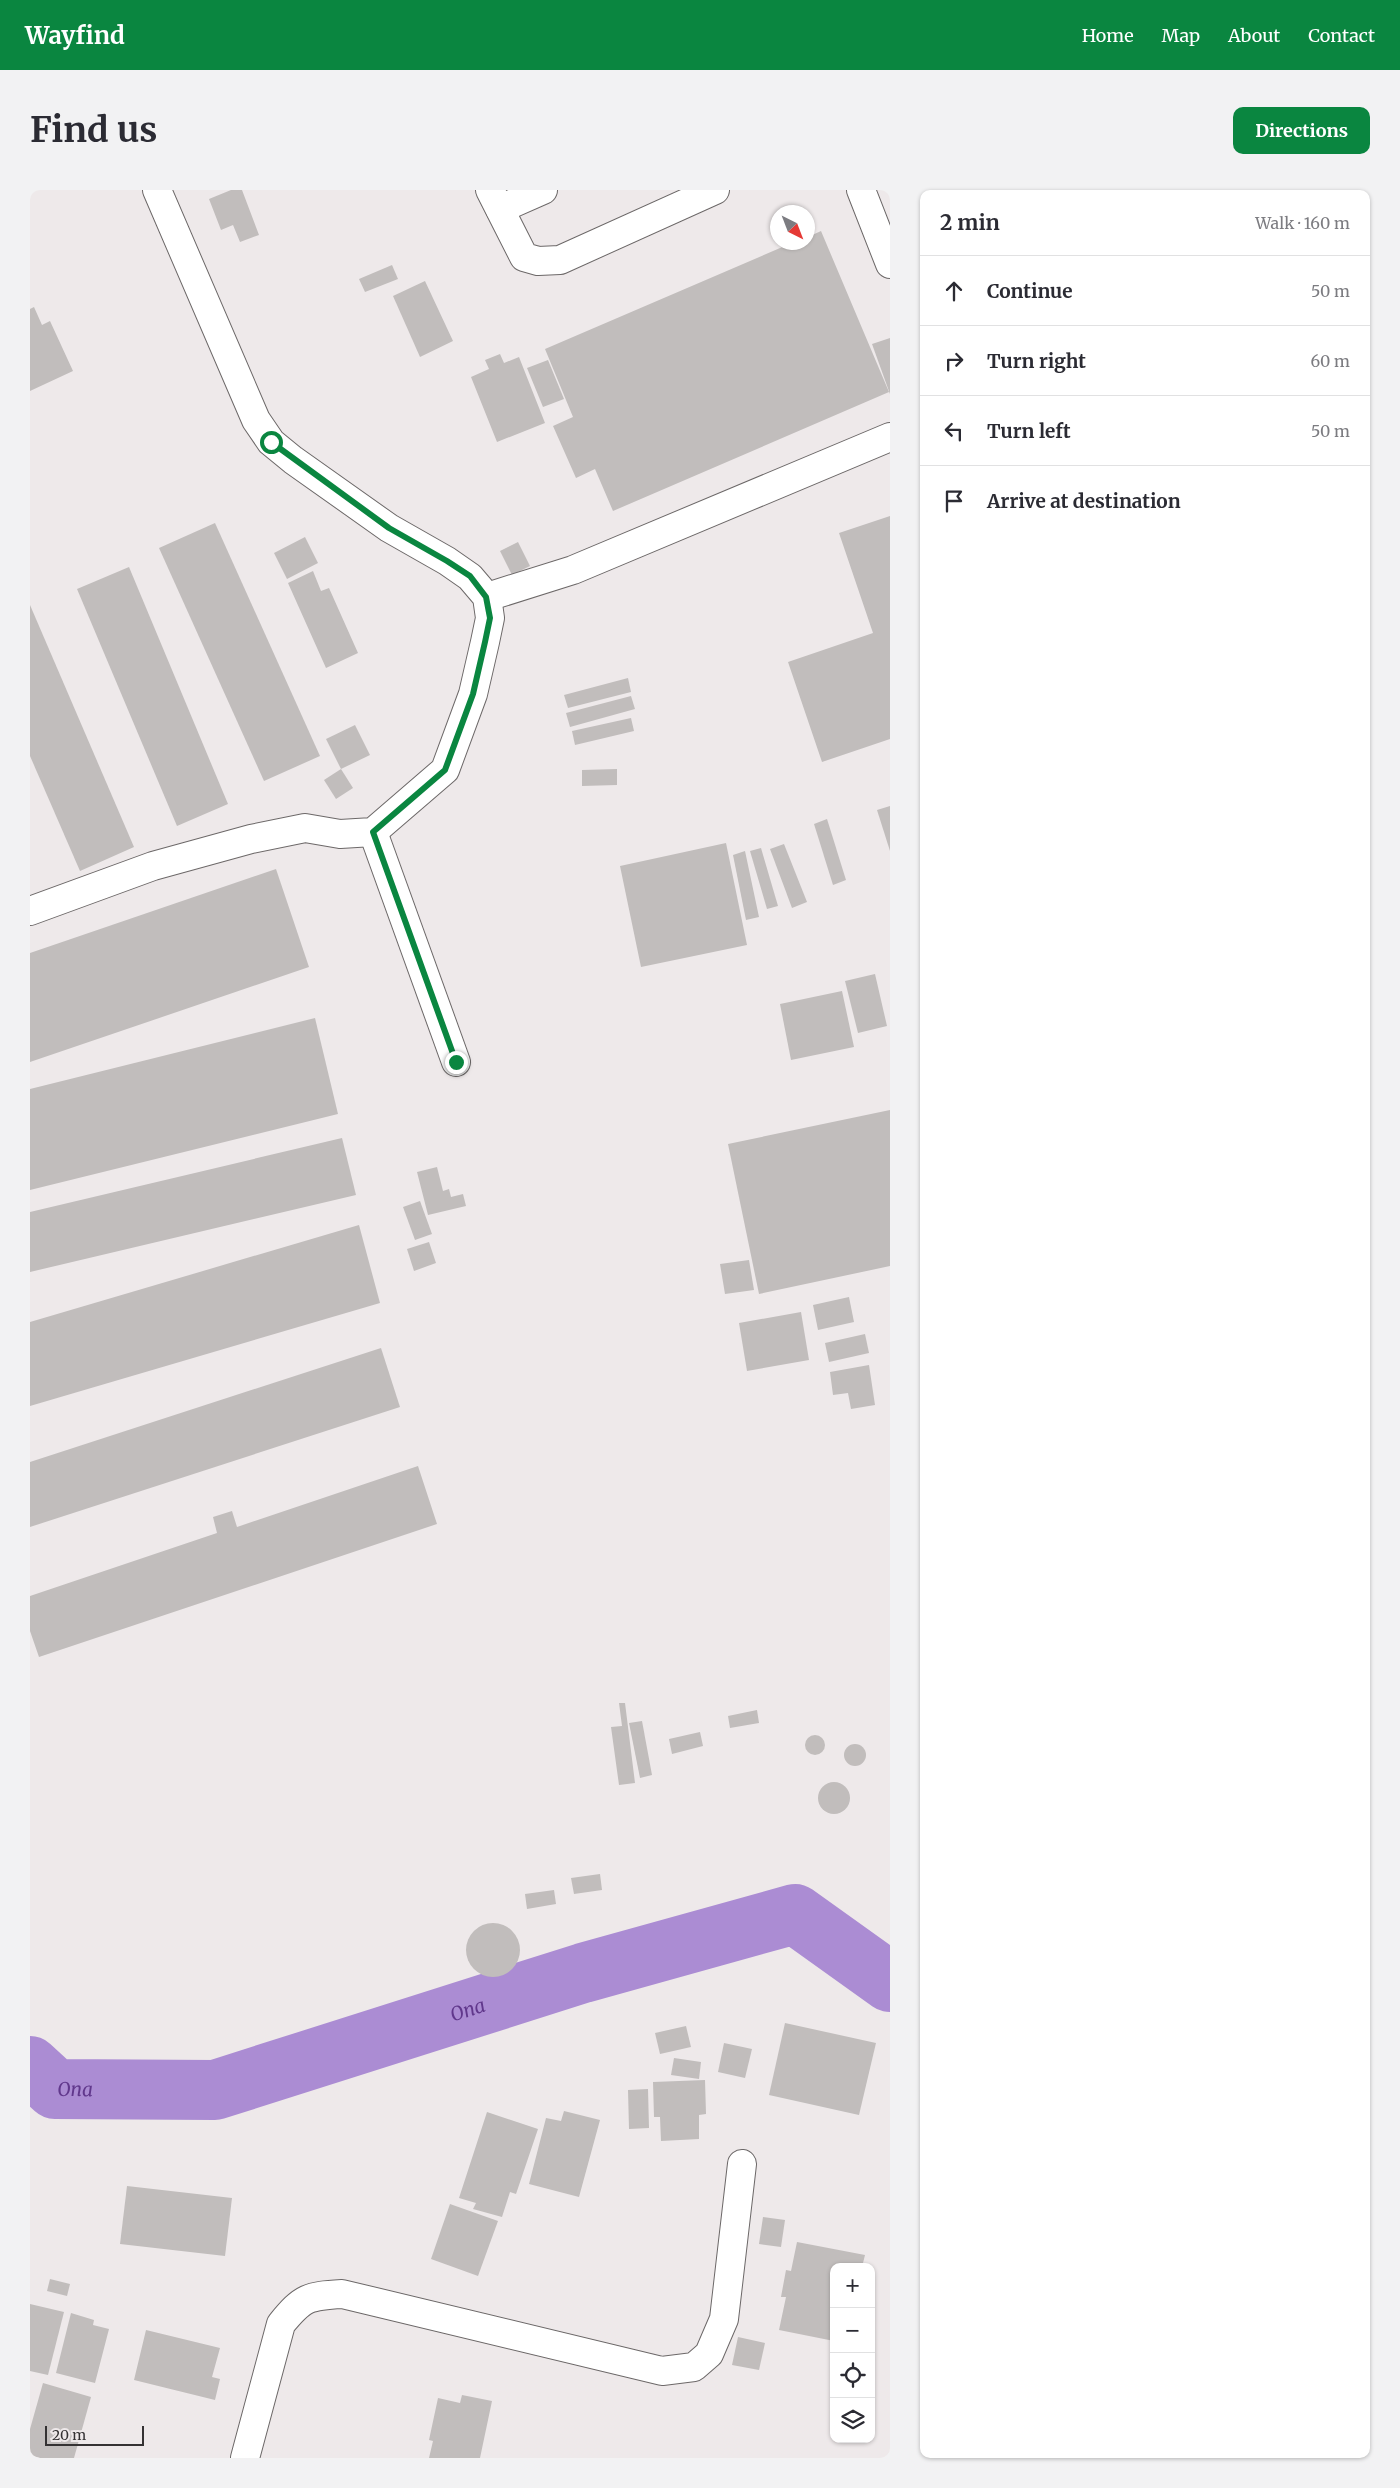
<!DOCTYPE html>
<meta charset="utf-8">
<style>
body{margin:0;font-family:Merriweather,serif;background:#f2f2f3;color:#2b2b33}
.controls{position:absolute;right:15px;bottom:15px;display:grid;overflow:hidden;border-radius:10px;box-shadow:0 1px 4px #0004}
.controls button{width:45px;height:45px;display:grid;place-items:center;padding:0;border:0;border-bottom:1px solid #e1e1e2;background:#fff;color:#2b2b33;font:25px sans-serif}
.compass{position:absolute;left:740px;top:15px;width:45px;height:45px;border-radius:50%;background:#fff;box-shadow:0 1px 4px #0004;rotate:138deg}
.scale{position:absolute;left:15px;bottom:12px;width:99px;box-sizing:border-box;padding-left:5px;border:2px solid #343233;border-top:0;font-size:14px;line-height:18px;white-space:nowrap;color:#343233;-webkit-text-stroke:4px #eee9ea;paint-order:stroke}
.stop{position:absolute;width:15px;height:15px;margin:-11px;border:4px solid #0a8640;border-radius:50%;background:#fff}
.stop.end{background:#0a8640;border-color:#fff;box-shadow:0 1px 5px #0008}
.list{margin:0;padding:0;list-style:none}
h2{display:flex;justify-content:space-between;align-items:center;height:65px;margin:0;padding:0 20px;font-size:21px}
h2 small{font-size:16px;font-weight:400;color:#7c7c81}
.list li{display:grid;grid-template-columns:32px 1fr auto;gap:15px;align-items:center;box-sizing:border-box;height:70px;padding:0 20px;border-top:1px solid #e1e1e2}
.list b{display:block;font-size:19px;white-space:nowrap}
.list em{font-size:16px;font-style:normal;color:#7c7c81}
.icon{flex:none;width:28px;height:28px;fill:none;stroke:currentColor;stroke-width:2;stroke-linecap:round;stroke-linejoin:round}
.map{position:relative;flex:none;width:860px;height:2268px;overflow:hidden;border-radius:10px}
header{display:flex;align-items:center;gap:30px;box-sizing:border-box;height:70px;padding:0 25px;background:#0a8640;color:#fff}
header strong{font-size:24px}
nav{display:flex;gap:28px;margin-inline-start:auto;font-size:18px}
.intro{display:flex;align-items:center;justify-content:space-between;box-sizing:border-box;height:120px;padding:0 30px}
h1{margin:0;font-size:35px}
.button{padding:12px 22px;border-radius:10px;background:#0a8640;color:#fff;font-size:18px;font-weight:700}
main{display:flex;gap:30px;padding:0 30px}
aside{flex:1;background:#fff;border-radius:10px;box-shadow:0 1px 4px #0004}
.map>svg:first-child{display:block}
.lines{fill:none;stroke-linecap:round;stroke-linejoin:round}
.river{stroke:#ab8cd3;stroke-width:60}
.building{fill:#c1bdbc}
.minor-casing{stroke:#6c6868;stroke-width:30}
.minor{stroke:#fff;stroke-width:28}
.route{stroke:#0a8640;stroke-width:6}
.labels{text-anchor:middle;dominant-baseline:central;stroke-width:4;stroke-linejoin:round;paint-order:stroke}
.water-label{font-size:19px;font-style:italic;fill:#61388c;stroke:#eee9ea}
</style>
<header>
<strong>Wayfind</strong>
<nav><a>Home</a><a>Map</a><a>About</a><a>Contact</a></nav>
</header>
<div class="intro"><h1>Find us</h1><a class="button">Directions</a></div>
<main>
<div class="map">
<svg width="860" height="2268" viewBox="0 0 860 2268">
<rect width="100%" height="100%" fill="#eee9ea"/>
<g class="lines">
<!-- river -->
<path class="river" id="s1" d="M0,1876l25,23 160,1 368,-117 212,-59 95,68"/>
</g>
<!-- building -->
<g class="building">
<polygon points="201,0 212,0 229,45 210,52 203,35 191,40 179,9"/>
<polygon points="791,41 859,202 583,321 565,279 546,288 523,236 543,227 515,159 764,52 778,52 778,47"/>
<polygon points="362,75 368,89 335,102 329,89"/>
<polygon points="395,91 423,151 390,167 363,106"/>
<polygon points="4,117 12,135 20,131 43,181 0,201 0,119"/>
<polygon points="860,148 860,204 842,154"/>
<polygon points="470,164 474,173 489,167 515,233 467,252 441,187 459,179 455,170"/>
<polygon points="518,170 534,209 513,217 497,178"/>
<polygon points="860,326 860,549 792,572 758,472 843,443 809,343"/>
<polygon points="185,333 290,566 234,591 129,358"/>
<polygon points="275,347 288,373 257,389 244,363"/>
<polygon points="488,352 500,376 482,385 470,361"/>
<polygon points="99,377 198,614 147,636 47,399"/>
<polygon points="283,381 291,401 299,398 328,463 296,478 258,393"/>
<polygon points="0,415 104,657 50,681 0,566"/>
<polygon points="598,488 601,502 538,518 534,505"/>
<polygon points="601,506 605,519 540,537 536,523"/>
<polygon points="601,528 604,541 545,555 542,541"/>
<polygon points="325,535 340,565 311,579 296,549"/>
<polygon points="311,579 323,598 306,609 294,590"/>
<polygon points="587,579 587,595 552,596 552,580"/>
<polygon points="860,616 860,661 847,620"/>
<polygon points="797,629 816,690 803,695 784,634"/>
<polygon points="696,653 717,755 611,777 590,676"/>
<polygon points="754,654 777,712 762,718 740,659"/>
<polygon points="731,658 748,716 737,719 720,661"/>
<polygon points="715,661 729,727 716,730 703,665"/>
<polygon points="246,679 279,777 0,872 0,763"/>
<polygon points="845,784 857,836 828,843 815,791"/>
<polygon points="812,801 824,857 761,870 750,814"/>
<polygon points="285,828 308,924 0,1000 0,899"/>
<polygon points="860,920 860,1076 729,1104 698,954"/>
<polygon points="312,948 326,1005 0,1082 0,1022"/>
<polygon points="407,977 413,1001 419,999 421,1007 433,1004 436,1016 398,1025 387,982"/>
<polygon points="390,1011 402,1044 385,1050 373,1017"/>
<polygon points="329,1035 350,1113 0,1216 0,1132"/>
<polygon points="399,1052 406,1073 384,1081 377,1059"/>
<polygon points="719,1070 724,1100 695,1104 690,1074"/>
<polygon points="819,1107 824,1132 788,1140 783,1115"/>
<polygon points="771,1122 779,1170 717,1181 709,1133"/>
<polygon points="835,1144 839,1163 799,1172 795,1153"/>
<polygon points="351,1158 370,1217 0,1337 0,1272"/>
<polygon points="839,1175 845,1215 821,1219 818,1203 803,1205 800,1182"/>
<polygon points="388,1276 407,1334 9,1467 0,1441 0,1406 187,1343 183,1327 202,1321 207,1337"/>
<polygon points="589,1513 595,1513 605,1593 589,1595 581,1537 592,1536"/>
<polygon points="727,1520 729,1533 700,1538 698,1526"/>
<polygon points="612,1531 622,1585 610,1588 599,1533"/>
<polygon points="670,1542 673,1556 642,1564 639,1549"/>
<circle cx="785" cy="1555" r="10"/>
<circle cx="825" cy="1565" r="11"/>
<circle cx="804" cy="1608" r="16"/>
<polygon points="570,1684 572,1700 544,1704 541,1688"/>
<polygon points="524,1700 526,1714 497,1719 495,1704"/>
<circle cx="463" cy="1760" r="27"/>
<polygon points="755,1833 846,1853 829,1925 739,1905"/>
<polygon points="656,1836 661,1857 630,1864 625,1843"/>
<polygon points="694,1853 722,1859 715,1888 688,1882"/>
<polygon points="644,1868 671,1872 669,1889 641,1885"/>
<polygon points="675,1890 676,1924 669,1925 669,1949 631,1951 630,1927 624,1927 623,1892"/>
<polygon points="618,1899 619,1938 599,1939 598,1900"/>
<polygon points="534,1921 570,1930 549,2007 499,1994 516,1928 531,1931"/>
<polygon points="457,1922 508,1939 486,2004 480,2002 472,2027 443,2019 446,2013 429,2008"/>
<polygon points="97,1996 202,2008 195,2066 90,2054"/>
<polygon points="420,2014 468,2031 448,2086 401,2069"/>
<polygon points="733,2027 755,2030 751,2057 729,2054"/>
<polygon points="767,2052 835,2065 832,2077 804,2077 804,2151 749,2140 756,2107 751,2107 756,2080 761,2081"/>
<polygon points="20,2089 40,2094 37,2106 17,2101"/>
<polygon points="0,2114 34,2122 18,2185 0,2181"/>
<polygon points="41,2123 64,2130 63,2135 79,2139 65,2193 26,2183"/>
<polygon points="116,2140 190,2158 182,2187 190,2189 185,2210 104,2190"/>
<polygon points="708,2147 735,2153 729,2180 702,2175"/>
<polygon points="13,2193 61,2207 44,2268 10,2268 0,2265 0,2239"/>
<polygon points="432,2205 462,2211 450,2268 399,2268 403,2251 399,2250 408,2208 430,2213"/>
</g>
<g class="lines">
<defs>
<g id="minor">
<polyline points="460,0 494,67 508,71 530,70 685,0"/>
<polyline points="831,0 860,74"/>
<polyline points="470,19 513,0"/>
<polyline points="457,407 543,380 860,247"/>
<polyline points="343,642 426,872"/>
<polyline points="0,721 123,676 221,649 275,638 310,644 343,642 415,580 443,504 455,452 460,428 457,407 440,387 417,371 359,338 263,270 241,252 226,230 127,0"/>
<path d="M215,2268l36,-134c22,-27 27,-28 61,-30l320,77 32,-4 15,-13 15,-35 18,-155"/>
</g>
</defs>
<!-- minor casing -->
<use href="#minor" class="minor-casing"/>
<!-- minor -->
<use href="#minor" class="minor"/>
</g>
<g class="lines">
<!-- route -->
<polyline class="route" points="241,252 359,338 417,371 440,386 456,407 460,428 455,452 443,504 415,580 343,642 426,872"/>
</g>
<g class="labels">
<!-- water labels -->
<g class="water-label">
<text stroke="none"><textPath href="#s1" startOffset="459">Ona</textPath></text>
<text stroke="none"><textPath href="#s1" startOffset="54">Ona</textPath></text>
</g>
</g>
</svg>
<div class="controls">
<button>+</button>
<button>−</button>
<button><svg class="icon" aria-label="locate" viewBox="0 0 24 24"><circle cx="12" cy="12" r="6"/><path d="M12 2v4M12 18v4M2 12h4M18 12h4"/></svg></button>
<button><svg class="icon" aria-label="layers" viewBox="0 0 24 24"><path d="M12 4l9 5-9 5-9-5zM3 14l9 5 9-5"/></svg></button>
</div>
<svg class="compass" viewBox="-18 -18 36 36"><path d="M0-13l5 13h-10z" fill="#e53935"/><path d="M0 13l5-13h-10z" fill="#7c7c81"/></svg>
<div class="scale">20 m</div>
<div class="stop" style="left:241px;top:252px"></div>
<div class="stop end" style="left:426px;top:872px"></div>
</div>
<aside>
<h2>2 min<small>Walk · 160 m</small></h2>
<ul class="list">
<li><svg class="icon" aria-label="ahead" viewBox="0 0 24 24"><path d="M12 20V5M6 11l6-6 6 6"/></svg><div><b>Continue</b></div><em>50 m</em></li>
<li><svg class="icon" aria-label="right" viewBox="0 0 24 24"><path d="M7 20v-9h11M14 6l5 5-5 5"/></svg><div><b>Turn right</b></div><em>60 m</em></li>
<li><svg class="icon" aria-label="left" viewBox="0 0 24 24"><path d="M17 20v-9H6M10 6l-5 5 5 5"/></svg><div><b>Turn left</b></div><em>50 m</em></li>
<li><svg class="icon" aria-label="arrive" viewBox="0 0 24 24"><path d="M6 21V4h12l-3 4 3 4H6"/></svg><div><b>Arrive at destination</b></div></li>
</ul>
</aside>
</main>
